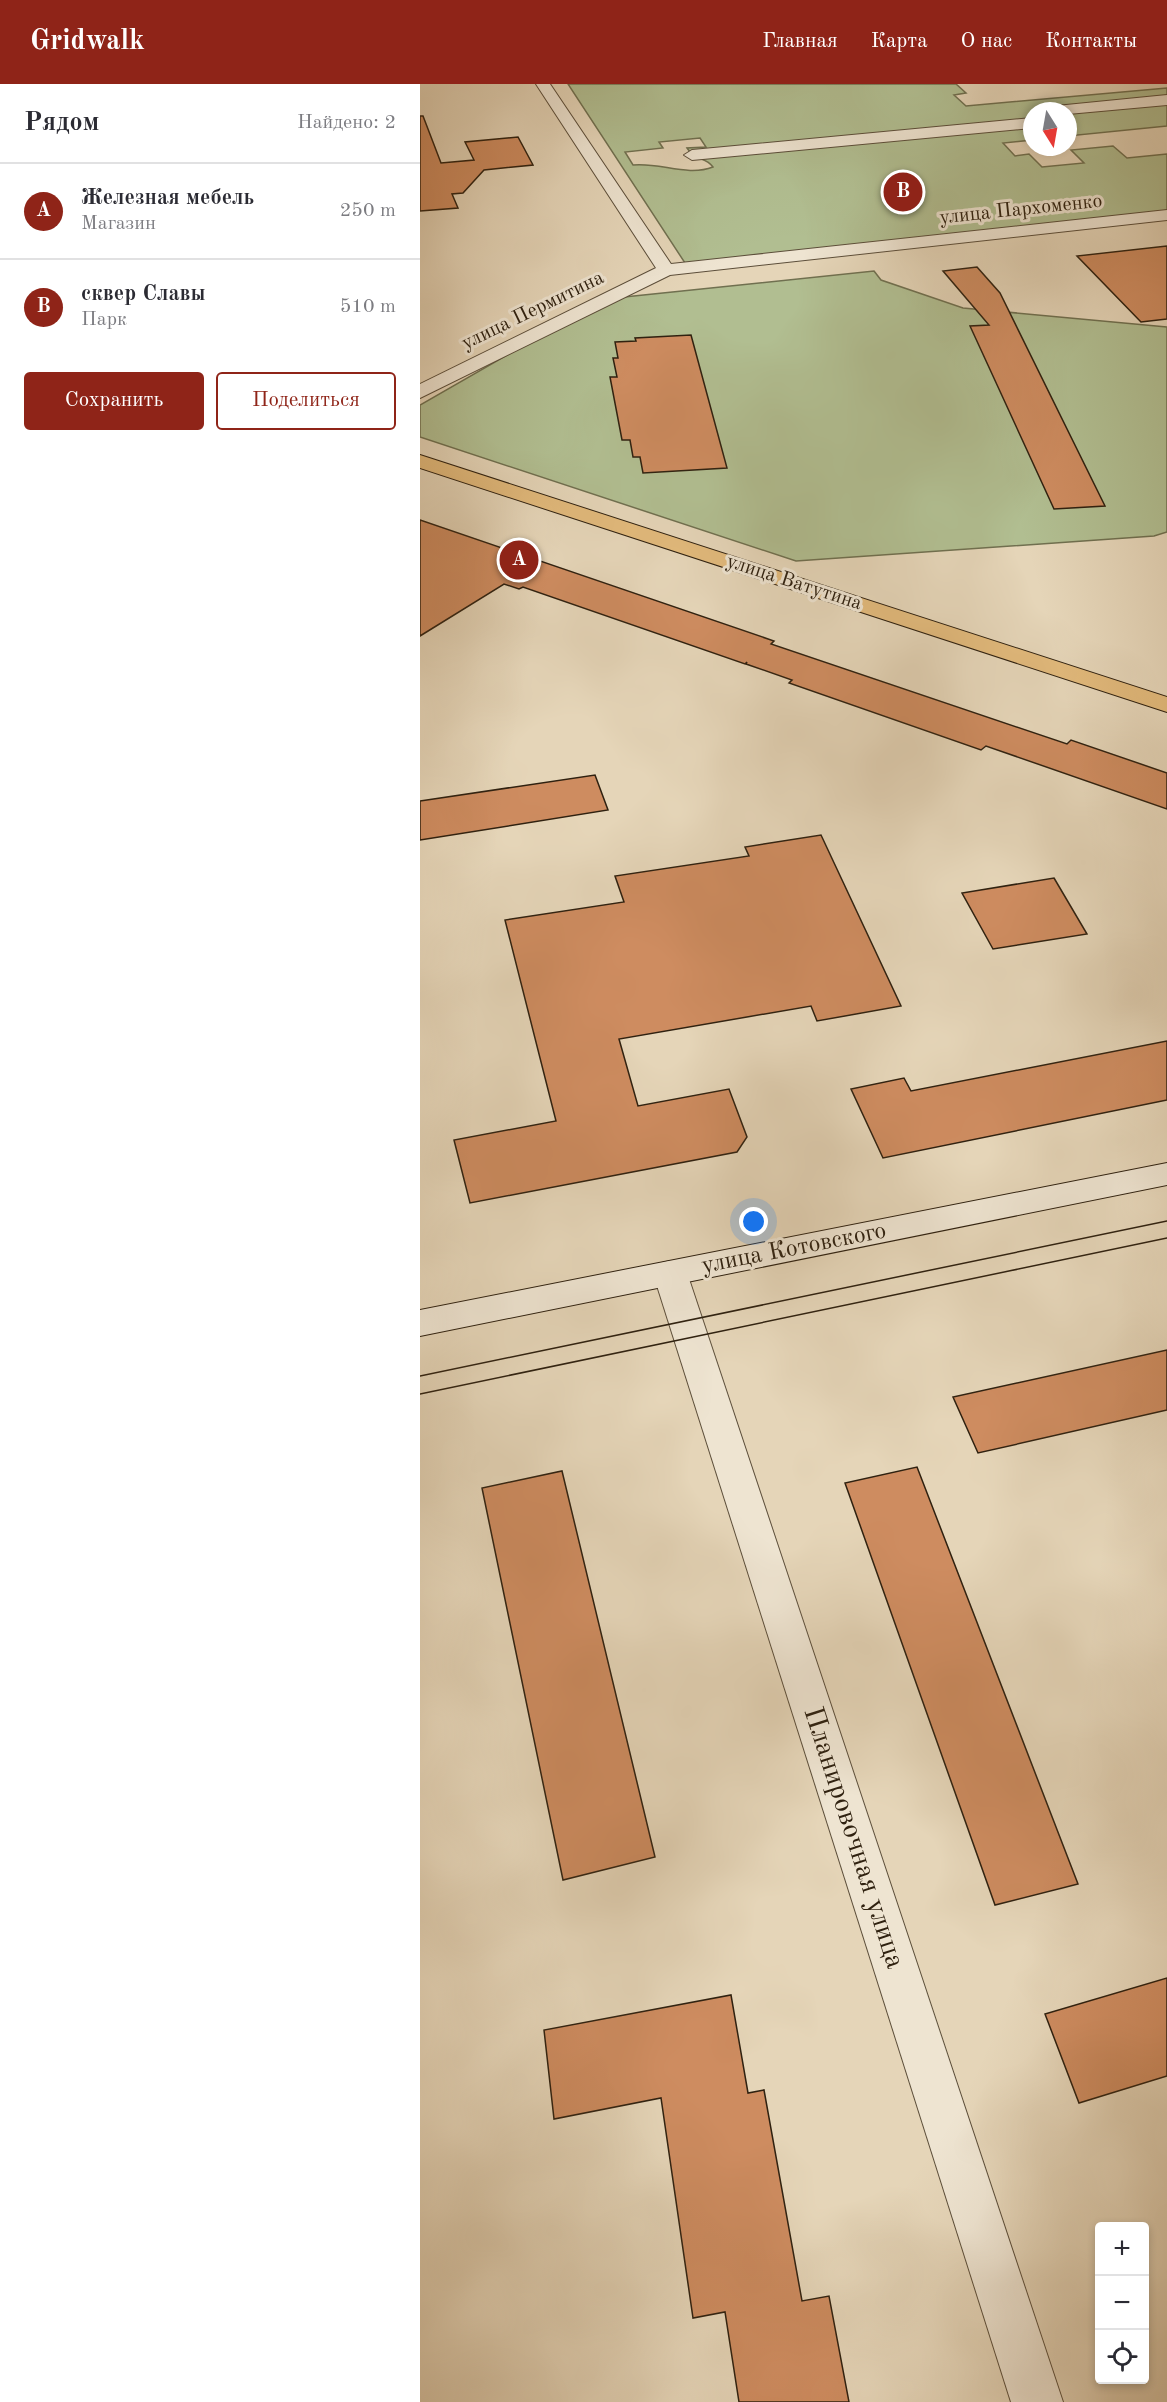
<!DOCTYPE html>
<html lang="ru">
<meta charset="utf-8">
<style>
body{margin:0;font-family:"Old Standard TT",serif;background:#f2f2f3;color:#2b2b33}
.controls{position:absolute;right:18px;bottom:18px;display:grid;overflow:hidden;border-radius:6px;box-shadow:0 3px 9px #0003}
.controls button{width:54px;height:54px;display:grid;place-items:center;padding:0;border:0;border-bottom:2px solid #e1e1e2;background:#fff;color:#2b2b33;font:30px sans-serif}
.compass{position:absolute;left:603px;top:18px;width:54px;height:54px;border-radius:50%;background:#fff;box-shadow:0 3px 9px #0003;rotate:169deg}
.you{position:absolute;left:334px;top:1138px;width:21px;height:21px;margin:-15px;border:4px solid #fff;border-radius:50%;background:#1a73e8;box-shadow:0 0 0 9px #1a73e833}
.badge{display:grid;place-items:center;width:39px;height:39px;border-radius:50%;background:#8f2418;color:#fff;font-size:20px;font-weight:700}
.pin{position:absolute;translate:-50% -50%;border:3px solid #fff;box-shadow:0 2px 6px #0006}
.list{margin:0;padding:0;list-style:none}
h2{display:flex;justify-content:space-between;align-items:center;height:78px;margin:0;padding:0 24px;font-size:26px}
h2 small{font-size:20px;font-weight:400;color:#7c7c81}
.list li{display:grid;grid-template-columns:39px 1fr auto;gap:18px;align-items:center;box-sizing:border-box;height:96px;padding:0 24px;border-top:2px solid #e1e1e2}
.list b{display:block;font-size:22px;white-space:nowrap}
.list p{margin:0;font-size:20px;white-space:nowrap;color:#7c7c81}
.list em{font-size:20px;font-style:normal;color:#7c7c81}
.actions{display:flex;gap:12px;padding:18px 24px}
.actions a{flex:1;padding:14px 0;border:2px solid #8f2418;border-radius:6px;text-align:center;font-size:21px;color:#8f2418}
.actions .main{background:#8f2418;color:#fff}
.icon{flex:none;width:33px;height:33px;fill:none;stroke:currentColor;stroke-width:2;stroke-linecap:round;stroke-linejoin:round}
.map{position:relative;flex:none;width:747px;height:2318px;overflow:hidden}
header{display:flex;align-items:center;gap:36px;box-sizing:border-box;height:84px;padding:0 30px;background:#8f2418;color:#fff}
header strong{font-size:28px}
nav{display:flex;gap:33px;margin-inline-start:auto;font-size:21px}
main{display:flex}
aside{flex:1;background:#fff}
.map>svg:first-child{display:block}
.green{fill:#b1be91;stroke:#707050;stroke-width:1.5;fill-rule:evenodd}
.building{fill:#ce8c60;stroke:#2f2110;stroke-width:1.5}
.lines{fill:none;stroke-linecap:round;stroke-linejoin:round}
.pedestrian-casing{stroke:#5c4e3a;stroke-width:2}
.minor-casing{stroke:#5c4e3a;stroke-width:2}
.tertiary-casing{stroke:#5c4e3a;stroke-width:2}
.secondary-casing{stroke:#2f2110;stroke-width:2}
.primary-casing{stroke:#2f2110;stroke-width:2}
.pedestrian{fill:#eee4d1;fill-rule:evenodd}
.minor{fill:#eee4d1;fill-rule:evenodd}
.tertiary{fill:#eee4d1;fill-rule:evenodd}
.secondary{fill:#eee4d1;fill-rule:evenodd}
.primary{fill:#e2ba7c;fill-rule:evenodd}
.tram{stroke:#2f2110;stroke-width:1.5}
.labels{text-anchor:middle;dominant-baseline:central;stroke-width:6;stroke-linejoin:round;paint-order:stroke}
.far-street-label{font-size:20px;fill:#2f2110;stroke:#eee4d1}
.street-label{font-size:24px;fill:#2f2110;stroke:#eee4d1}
.near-street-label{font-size:28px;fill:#2f2110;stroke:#eee4d1}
</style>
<header>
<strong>Gridwalk</strong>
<nav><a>Главная</a><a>Карта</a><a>О нас</a><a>Контакты</a></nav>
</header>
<main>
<aside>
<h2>Рядом<small>Найдено: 2</small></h2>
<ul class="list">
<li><span class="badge">A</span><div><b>Железная мебель</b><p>Магазин</p></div><em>250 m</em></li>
<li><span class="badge">B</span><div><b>сквер Славы</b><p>Парк</p></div><em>510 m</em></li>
</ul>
<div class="actions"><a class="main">Сохранить</a><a>Поделиться</a></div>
</aside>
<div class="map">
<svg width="747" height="2318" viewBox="0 0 747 2318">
<rect width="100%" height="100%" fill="#e5d5b8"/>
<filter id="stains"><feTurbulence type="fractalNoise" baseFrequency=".00333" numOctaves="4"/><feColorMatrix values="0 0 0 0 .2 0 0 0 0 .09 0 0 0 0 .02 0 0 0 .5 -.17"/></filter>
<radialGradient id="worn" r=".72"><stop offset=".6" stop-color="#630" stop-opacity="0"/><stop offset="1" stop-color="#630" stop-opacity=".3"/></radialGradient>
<!-- green -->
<g class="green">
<path d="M148,0h388l10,9 -12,2 12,11 201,-18v38l-99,10v-25h-36v29l-29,3 12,13 14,-2 13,13 42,-4 -13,-13 42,-4 14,12 40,-4v57l-482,52zM280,54l6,9 -19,1c9,14 18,8 26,19 -26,10 -53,-5 -80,-2l-8,-13 38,-4 -4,-6z"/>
<polygon points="454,187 461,196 543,224 747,243 747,448 734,452 376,477 0,353 0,321 185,215"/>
</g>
<!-- building -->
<g class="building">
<polygon points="0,32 3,32 21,79 54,76 45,58 98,53 113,81 64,86 43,109 32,110 38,124 0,127"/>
<polygon points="747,162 747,235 721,238 657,172"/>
<polygon points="557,183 580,209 685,422 634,425 550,242 569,241 523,187"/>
<polygon points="271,251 307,384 223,389 220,373 213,373 210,356 202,356 190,293 197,293 193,274 198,274 195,258 216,257 215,254"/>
<polygon points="0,436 354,557 351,560 647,660 651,656 747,689 747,725 566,662 561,666 369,599 372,596 326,580 327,578 325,580 103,503 99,505 84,500 0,552"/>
<polygon points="175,691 188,726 0,756 0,717"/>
<polygon points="401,751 481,922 397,937 391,922 199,955 218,1022 309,1005 327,1053 317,1068 50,1119 34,1056 136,1037 85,836 204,818 195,792 329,772 325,763"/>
<polygon points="634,794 667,850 573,865 542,809"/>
<polygon points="747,957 747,1016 463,1074 431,1005 484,994 491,1007"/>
<polygon points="747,1266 747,1326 558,1369 533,1313"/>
<polygon points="497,1383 658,1800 575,1821 425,1399"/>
<polygon points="142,1387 235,1773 143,1796 62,1404"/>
<polygon points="747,1894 747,1992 659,2019 625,1930"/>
<polygon points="311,1911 328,2009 344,2006 382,2217 409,2212 429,2318 319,2318 305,2228 273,2234 241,2014 134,2035 124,1946"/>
</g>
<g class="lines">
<defs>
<g id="pedestrian">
<polygon points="747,11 747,21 648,30 648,27 628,27 636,22"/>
<polygon points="612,34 612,44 272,76 264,71 272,66"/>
</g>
<polygon id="minor" points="250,1177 262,1180 267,1189 643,2318 591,2318 233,1189 238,1180"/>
<polygon id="tertiary" points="116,0 130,0 251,180 747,126 747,136 250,191 0,314 0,300 236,184"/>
<polygon id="secondary" points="747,1079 747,1101 0,1252 0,1226"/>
<polygon id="primary" points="0,371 747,613 747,628 0,384"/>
</defs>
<!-- pedestrian casing -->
<use href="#pedestrian" class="pedestrian-casing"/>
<!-- minor casing -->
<use href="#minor" class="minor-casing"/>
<!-- tertiary casing -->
<use href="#tertiary" class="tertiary-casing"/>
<!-- secondary casing -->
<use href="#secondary" class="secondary-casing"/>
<!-- primary casing -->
<use href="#primary" class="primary-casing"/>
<!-- pedestrian -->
<use href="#pedestrian" class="pedestrian"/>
<!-- minor -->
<use href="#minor" class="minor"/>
<!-- tertiary -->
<use href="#tertiary" class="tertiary"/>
<!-- secondary -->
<use href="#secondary" class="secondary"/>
<!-- primary -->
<use href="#primary" class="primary"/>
<!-- tram -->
<g class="tram">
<polyline points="0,1292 747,1137"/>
<polyline points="0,1310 747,1154"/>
</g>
</g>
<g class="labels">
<!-- far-street labels -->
<g class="far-street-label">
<text transform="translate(601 126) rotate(-6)">улица Пархоменко</text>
<text transform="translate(113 227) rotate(-26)">улица Пермитина</text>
<text transform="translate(374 499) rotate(18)">улица Ватутина</text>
</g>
<!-- street labels -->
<g class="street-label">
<text transform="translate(374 1165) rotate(-11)">улица Котовского</text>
</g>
<!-- near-street labels -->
<g class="near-street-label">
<text transform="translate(433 1754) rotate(72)">Планировочная улица</text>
</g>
</g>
<rect width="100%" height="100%" filter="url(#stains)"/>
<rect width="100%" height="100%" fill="url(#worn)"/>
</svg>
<div class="controls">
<button>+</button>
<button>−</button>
<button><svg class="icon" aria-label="locate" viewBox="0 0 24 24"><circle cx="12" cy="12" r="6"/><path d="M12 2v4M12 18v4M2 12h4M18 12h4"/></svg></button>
</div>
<svg class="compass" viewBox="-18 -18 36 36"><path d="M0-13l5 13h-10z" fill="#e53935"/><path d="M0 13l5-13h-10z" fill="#7c7c81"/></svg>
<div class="you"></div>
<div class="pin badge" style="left:99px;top:476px">A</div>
<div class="pin badge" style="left:483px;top:108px">B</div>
</div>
</main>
